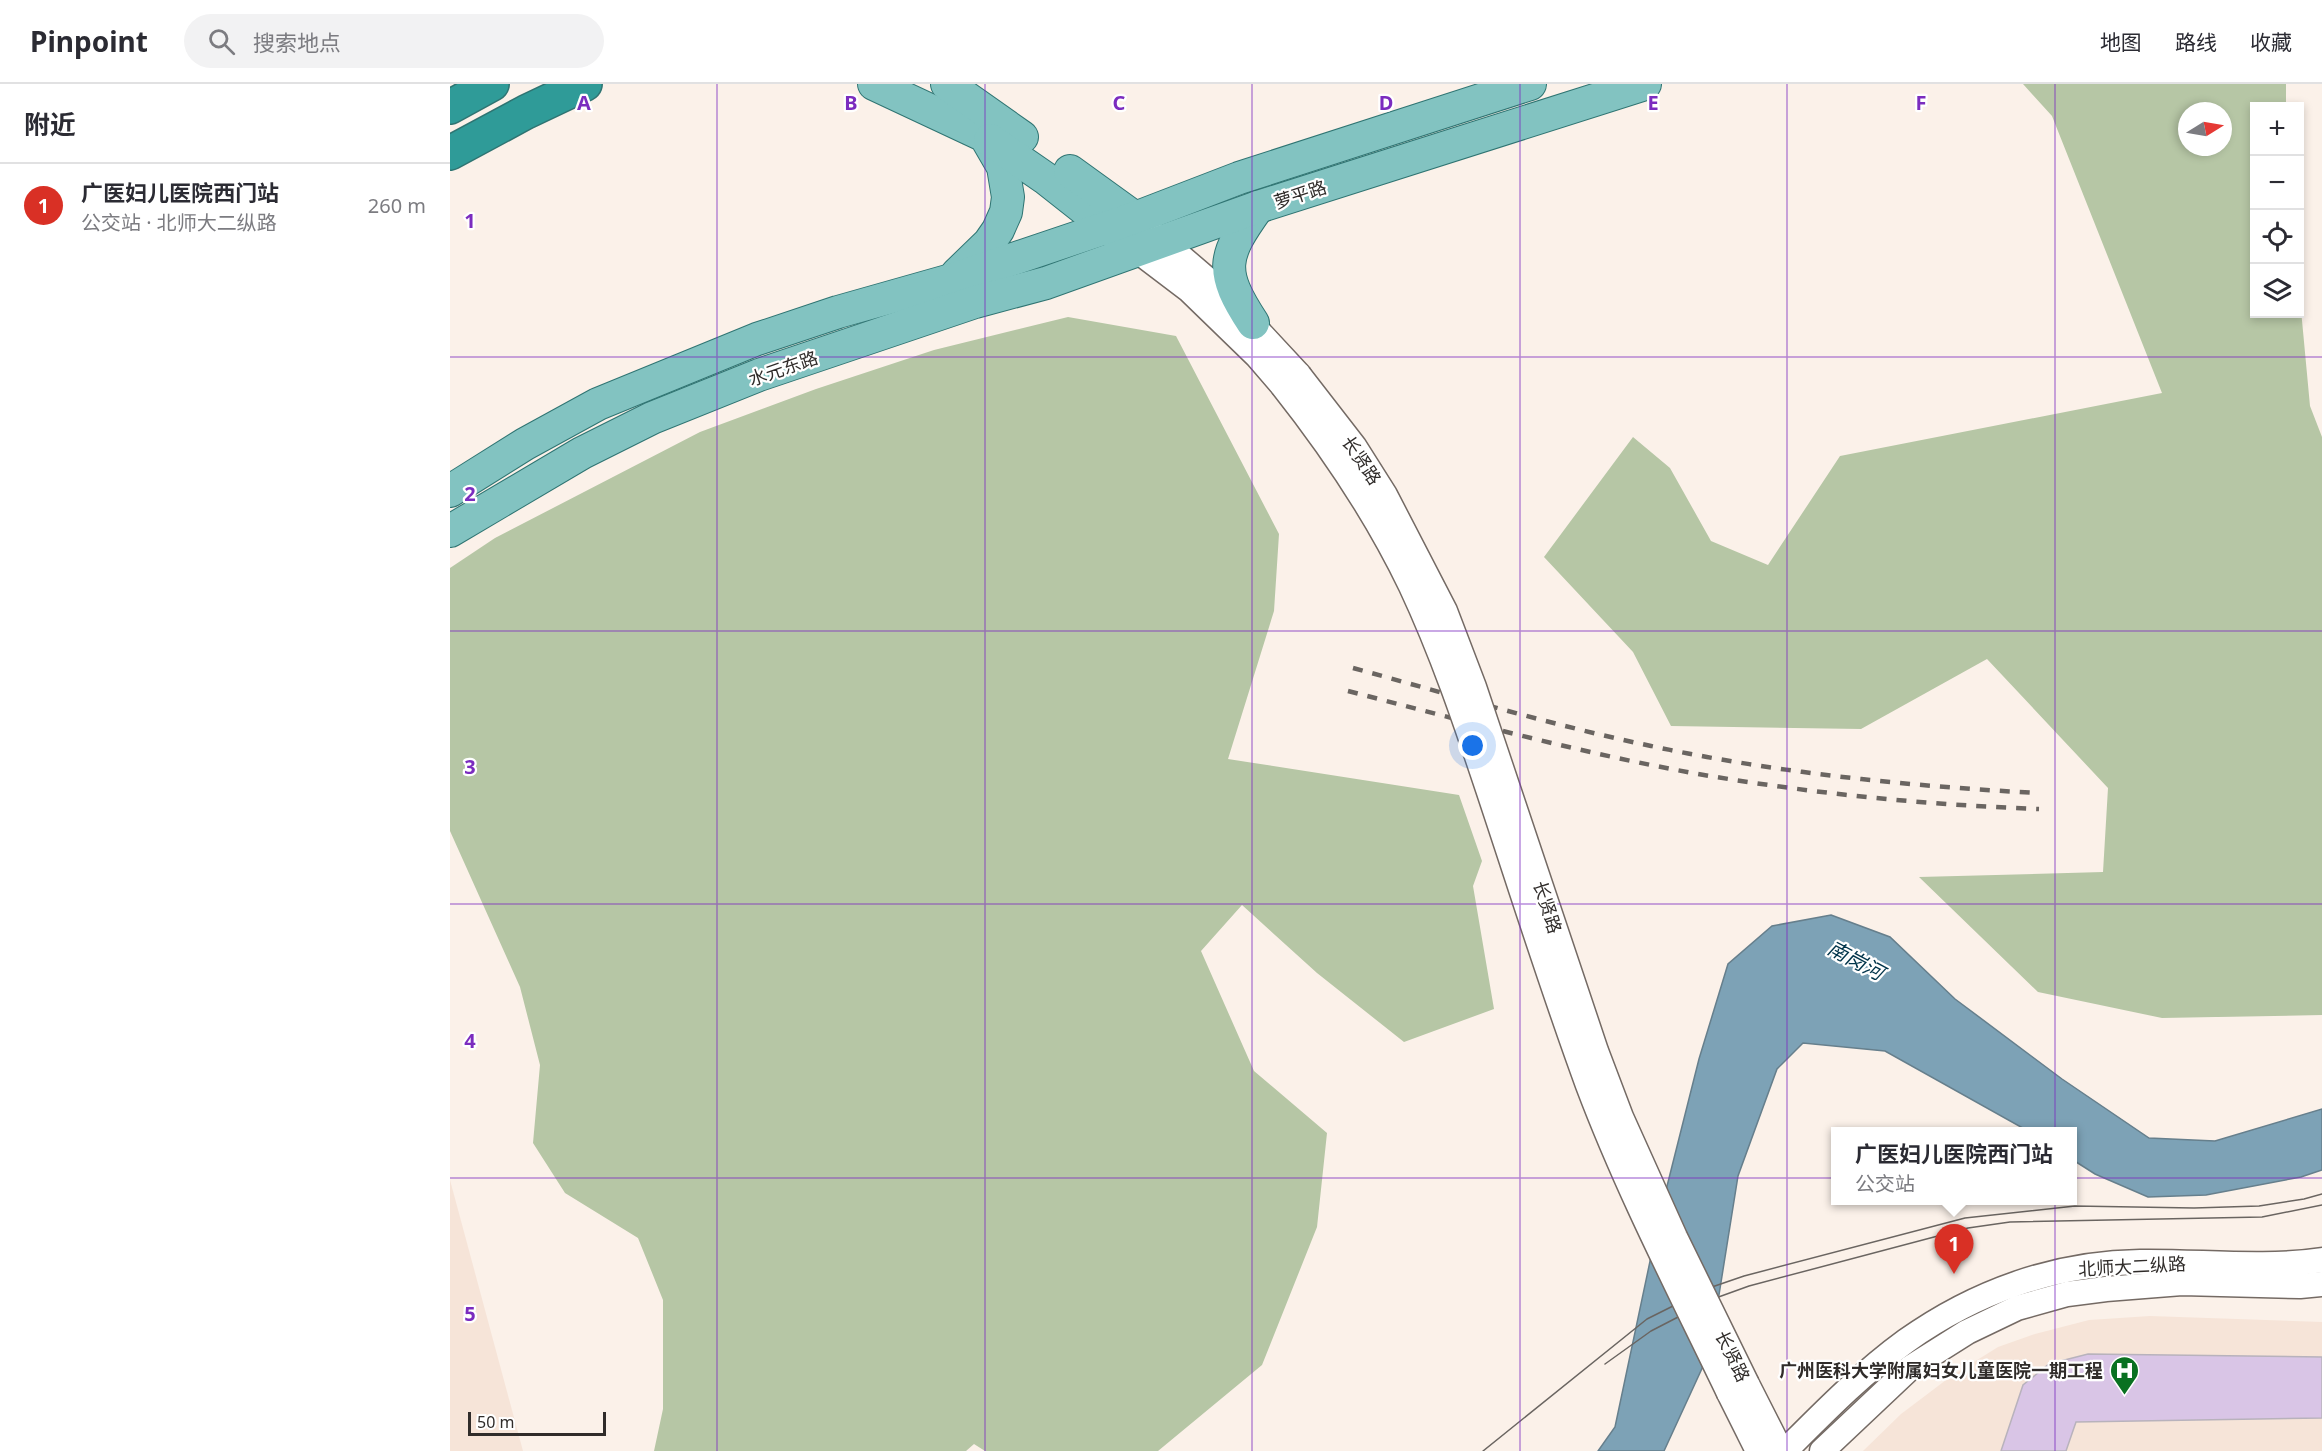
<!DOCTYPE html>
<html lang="zh">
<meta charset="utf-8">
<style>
body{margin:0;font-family:"Noto Sans","Noto Sans SC",sans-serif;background:#f2f2f3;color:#2b2b33}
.controls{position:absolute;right:18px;top:18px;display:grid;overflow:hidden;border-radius:0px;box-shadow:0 3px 9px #0003}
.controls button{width:54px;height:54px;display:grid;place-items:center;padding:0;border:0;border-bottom:2px solid #e1e1e2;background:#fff;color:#2b2b33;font:30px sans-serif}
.compass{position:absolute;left:1728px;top:18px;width:54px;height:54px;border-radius:50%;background:#fff;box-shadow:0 3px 9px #0003;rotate:79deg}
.scale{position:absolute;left:18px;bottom:15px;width:138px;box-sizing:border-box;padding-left:6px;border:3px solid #302c2a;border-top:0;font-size:16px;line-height:21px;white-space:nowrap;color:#302c2a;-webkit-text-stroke:4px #fff;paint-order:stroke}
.you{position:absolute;left:1023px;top:662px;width:21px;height:21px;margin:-15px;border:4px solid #fff;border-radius:50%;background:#1a73e8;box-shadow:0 0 0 9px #1a73e833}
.badge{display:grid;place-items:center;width:39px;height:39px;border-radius:50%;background:#d93025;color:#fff;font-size:20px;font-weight:700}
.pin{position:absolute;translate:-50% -50px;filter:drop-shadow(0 2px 3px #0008)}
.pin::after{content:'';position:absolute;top:32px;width:21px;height:18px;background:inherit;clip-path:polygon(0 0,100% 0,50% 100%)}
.popup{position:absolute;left:1381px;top:1043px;width:246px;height:78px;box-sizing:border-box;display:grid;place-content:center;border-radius:0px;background:#fff;filter:drop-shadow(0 2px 4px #0005);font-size:20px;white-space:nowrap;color:#7c7c81}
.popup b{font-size:22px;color:#2b2b33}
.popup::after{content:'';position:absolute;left:50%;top:100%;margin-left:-12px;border:12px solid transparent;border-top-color:#fff}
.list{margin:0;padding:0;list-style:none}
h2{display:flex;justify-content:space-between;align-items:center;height:78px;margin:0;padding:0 24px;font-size:26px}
h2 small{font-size:20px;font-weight:400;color:#7c7c81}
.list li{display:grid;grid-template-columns:39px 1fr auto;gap:18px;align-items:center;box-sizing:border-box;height:84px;padding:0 24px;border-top:2px solid #e1e1e2}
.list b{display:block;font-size:22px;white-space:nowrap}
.list p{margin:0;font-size:20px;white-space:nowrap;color:#7c7c81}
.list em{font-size:20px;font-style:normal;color:#7c7c81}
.icon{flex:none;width:33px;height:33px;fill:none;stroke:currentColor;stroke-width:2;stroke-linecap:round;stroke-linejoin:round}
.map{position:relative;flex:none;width:1872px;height:1367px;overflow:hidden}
header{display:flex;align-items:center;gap:36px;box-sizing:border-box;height:84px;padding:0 30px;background:#fff;border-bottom:2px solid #e1e1e2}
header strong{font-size:28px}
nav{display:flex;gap:33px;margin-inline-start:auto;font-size:21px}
.search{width:420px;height:54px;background:#f2f2f3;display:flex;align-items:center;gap:15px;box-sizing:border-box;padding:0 21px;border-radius:33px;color:#7c7c81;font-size:22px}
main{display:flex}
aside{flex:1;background:#fff}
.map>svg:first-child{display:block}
.built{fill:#f6e4d8}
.green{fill:#b6c6a5;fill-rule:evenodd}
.water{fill:#7da2b6;stroke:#667f8c;stroke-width:1.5}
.building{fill:#d9c5e6;stroke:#b8b2bc;stroke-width:1.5}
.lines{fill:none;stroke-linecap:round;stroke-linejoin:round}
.minor-casing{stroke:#746a64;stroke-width:27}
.major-casing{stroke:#2f7472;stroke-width:34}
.highway-casing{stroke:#2f7472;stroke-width:36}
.minor{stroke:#fff;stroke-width:24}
.major{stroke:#82c3c1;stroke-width:32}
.highway{stroke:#2f9b98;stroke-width:33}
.tram{stroke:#6a6561;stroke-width:1.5}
.rail{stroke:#6a6561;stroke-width:4.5;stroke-dasharray:10 10;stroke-linecap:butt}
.minor-bridge-casing{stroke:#746a64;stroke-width:27;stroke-linecap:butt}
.minor-bridge{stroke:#fff;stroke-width:24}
.grid{fill:none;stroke:#7b2cbf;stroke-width:1.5;stroke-opacity:0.55}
.labels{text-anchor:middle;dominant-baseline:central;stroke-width:4.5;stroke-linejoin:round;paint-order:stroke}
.street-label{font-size:18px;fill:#302c2a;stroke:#fff}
.poi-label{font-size:18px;font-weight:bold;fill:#302c2a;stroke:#fff;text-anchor:end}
.water-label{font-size:20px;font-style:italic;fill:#00344a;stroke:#fff}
.grid-label{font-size:20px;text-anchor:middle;font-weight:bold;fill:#7b2cbf;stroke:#fff;stroke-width:4.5;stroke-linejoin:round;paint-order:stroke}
</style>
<header>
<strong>Pinpoint</strong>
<div class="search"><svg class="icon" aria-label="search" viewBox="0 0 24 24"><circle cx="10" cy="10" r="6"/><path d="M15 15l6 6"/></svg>搜索地点</div>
<nav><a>地图</a><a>路线</a><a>收藏</a></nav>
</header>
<main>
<aside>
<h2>附近<small></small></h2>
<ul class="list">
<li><span class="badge">1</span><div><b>广医妇儿医院西门站</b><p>公交站 · 北师大二纵路</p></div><em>260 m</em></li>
</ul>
</aside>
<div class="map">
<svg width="1872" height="1367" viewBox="0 0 1872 1367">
<rect width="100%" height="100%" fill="#fbf1e9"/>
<!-- built -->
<g class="built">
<polygon points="0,1096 73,1367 0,1367"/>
<polygon points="1700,1232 1872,1238 1872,1367 1413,1367 1451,1330 1500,1293 1548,1263 1585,1250 1639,1236"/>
</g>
<!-- green -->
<g class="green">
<path d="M1573,0h263v22h-32v208h46v-15l10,107 12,31v578l-160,3 -124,-26 -119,-115 184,-5 5,-84 -121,-129 -126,70 -190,-3 -38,-74 -89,-95 89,-120 37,31 41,73 57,24 72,-109 322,-63 -110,-277zM1737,27h36v36h-36z"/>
<polygon points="618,233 726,252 829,450 824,527 778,675 1009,711 1032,777 1023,802 1044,925 954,958 867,889 792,821 751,867 804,987 877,1049 867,1143 812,1281 708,1367 535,1367 524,1360 516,1367 204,1367 213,1325 213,1216 188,1154 115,1109 83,1059 90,981 70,903 0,747 0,484 45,454 250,348 366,305 484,266"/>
</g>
<!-- water -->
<polygon class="water" points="1381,831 1440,853 1505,915 1612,995 1699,1054 1765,1057 1872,1025 1872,1086 1851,1093 1756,1111 1698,1113 1645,1090 1623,1076 1622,1048 1578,1047 1435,967 1353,959 1327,985 1288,1092 1260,1267 1214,1367 1148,1367 1165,1343 1210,1130 1249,975 1278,880 1322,842"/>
<!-- building -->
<polygon class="building" points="1638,1270 1872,1273 1872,1334 1626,1338 1616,1367 1551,1367 1573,1301 1599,1280"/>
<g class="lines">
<defs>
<g id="minor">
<polyline points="703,149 772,208 849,291"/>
<polyline points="685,165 739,206 807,272 832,301"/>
<polyline points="1297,1300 1331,1367"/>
<polyline points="1279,1309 1308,1367"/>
<path d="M1335,1367c38,-38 77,-78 121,-110 69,-49 149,-78 234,-79 60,-1 122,7 182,-2"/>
<polyline points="1372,1367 1460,1284 1517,1248 1567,1224 1617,1210 1656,1205 1732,1199 1850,1202 1872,1200"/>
</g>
<g id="major">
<polyline points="424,0 535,52 553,83 558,113 556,128 548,146 539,159 507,190"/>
<polyline points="497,0 572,53"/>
<polyline points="540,56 595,94 671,154"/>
<polyline points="620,87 685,134"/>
<path d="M803,239c-34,-52 -31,-66 5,-116"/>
<polyline points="0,407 75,360 148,320 307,255 388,228 501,196 685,134 789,94 1080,0"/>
<polyline points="0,447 132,369 202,334 309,291 525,218 596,199 808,123 1195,0"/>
</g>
<g id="highway">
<polyline points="0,23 42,0"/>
<polyline points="0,69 76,28 135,0"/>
</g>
</defs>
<!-- minor casing -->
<use href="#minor" class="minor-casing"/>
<!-- major casing -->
<use href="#major" class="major-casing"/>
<!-- highway casing -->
<use href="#highway" class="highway-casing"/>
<!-- minor -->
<use href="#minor" class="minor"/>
<!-- major -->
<use href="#major" class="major"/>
<!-- highway -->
<use href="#highway" class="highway"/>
<!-- tram -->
<g class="tram">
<polyline points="1155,1280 1201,1247 1263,1215 1299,1202 1518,1144 1560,1138 1812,1133 1872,1121"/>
<polyline points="1033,1367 1197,1235 1259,1204 1294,1192 1515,1134 1625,1122 1744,1124 1809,1122 1854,1115 1872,1110"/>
</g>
<!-- rail -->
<g class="rail">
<path d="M903,584c99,27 198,57 298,78 127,27 257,40 386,47"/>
<path d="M898,607c120,31 239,64 362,85 109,18 218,29 329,33"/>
</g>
<defs>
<g id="minor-bridge">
<polyline points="849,291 904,362 935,411 995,527 1024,603 1146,967 1171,1033 1225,1153 1297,1300"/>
<path d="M832,301c50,63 94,128 129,201 31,66 54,134 77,203 33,99 64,198 100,296 40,106 92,206 141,308"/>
</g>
</defs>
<!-- minor-bridge casing -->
<use href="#minor-bridge" class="minor-bridge-casing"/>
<!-- minor-bridge -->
<use href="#minor-bridge" class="minor-bridge"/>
</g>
<!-- grid -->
<path class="grid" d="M267,0v1367M535,0v1367M802,0v1367M1070,0v1367M1337,0v1367M1605,0v1367M0,273h1872M0,547h1872M0,820h1872M0,1094h1872"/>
<!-- icons -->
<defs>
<symbol id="hospital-pin" viewBox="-11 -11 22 30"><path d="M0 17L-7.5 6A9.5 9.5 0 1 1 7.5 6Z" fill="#097121" stroke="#fff"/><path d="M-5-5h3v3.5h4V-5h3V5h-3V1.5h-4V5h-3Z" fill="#fff"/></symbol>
</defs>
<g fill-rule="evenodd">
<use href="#hospital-pin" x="1658" y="1270" width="33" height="45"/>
</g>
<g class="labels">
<!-- street labels -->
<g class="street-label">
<text transform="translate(850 110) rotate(-18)">萝平路</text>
<text transform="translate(333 284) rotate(-19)">水元东路</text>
<text transform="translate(912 376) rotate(56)">长贤路</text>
<text transform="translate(1098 823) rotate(72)">长贤路</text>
<text transform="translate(1682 1182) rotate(-3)">北师大二纵路</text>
<text transform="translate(1283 1272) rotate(64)">长贤路</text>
</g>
<!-- poi labels -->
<g class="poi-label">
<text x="1653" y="1286">广州医科大学附属妇女儿童医院一期工程</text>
</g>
<!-- water labels -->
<g class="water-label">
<text transform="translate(1406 876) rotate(28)">南岗河</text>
</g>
</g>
<g class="grid-label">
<text x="134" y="26">A</text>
<text x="401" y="26">B</text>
<text x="669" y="26">C</text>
<text x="936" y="26">D</text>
<text x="1203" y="26">E</text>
<text x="1471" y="26">F</text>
<text x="20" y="144">1</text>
<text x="20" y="417">2</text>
<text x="20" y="690">3</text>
<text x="20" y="964">4</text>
<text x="20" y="1237">5</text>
</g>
</svg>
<div class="controls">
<button>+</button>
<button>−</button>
<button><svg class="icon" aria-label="locate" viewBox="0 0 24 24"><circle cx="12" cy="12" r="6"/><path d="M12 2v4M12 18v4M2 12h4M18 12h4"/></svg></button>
<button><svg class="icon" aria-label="layers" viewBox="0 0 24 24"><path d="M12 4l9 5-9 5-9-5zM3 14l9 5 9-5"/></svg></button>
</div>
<svg class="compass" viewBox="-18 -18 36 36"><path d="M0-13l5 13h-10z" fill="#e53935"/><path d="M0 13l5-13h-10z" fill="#7c7c81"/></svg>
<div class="scale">50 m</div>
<div class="you"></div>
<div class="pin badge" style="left:1504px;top:1190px">1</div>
<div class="popup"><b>广医妇儿医院西门站</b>公交站</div>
</div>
</main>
